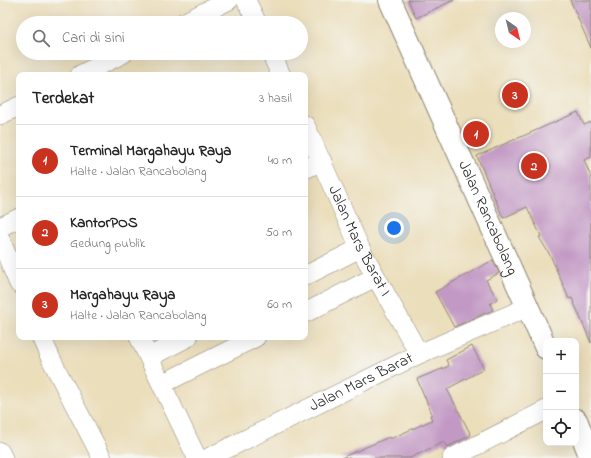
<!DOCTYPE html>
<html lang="id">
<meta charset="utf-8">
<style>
body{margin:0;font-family:"Indie Flower",sans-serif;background:#f2f2f2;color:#222}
.controls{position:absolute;right:12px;bottom:12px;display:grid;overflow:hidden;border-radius:8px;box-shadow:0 4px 16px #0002}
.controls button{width:36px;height:36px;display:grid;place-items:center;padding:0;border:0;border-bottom:1px solid #e0e0e0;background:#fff;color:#222;font:20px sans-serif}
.compass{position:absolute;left:495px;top:12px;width:36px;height:36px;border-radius:50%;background:#fff;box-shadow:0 4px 16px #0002;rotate:145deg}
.you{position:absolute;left:394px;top:228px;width:14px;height:14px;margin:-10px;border:3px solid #fff;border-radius:50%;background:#1a73e8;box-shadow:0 0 0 6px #1a73e833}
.badge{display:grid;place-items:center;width:26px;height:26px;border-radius:50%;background:#c8321e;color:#fff;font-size:13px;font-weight:700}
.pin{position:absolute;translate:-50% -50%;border:2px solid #fff;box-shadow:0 1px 4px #0006}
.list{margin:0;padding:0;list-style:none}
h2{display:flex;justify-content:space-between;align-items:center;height:52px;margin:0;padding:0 16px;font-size:17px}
h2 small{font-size:13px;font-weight:400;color:#767676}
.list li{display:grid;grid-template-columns:26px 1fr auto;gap:12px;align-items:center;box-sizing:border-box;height:72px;padding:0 16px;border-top:1px solid #e0e0e0}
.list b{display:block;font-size:15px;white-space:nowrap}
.list p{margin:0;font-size:13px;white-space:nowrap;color:#767676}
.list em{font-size:13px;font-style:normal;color:#767676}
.icon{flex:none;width:22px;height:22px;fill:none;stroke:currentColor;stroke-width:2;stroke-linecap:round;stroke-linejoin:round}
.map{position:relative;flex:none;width:591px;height:458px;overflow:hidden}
.search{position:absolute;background:#fff;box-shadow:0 4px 16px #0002;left:16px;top:16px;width:292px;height:44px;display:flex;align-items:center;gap:10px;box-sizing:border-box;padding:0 14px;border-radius:22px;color:#767676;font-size:15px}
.panel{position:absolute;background:#fff;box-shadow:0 4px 16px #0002;left:16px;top:72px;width:292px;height:268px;border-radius:8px}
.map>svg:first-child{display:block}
.building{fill:#c299c4}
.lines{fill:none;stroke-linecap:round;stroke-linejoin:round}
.street-casing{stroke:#8b8473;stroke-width:20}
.secondary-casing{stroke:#8b8473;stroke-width:24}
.street{stroke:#fff;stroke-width:19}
.secondary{stroke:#fff;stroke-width:22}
.labels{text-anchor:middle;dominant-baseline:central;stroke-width:3.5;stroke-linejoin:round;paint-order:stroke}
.street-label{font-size:16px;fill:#2b2b2b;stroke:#f6f6f2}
</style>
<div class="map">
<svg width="591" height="458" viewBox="0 0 591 458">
<rect width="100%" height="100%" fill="#f6f6f2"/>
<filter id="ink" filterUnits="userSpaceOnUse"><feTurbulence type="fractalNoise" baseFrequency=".025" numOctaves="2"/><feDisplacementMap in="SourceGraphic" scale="8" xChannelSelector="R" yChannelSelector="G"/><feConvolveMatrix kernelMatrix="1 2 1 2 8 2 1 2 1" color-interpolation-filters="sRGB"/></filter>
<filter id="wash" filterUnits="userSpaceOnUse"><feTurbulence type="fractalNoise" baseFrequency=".012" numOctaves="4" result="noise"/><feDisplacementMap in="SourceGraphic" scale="16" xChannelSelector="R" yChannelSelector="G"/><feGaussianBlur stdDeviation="0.9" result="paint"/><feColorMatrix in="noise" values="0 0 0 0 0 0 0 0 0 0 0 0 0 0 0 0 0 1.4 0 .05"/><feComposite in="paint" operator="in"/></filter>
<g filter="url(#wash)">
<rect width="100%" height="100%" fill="#ebdebb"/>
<g id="blocks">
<!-- building -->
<g class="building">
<polygon points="408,0 454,0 416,18"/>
<polygon points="570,0 591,0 591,48"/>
<polygon points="578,112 584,125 591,122 591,157 584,160 591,177 591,343 572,298 569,299 551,257 539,237 541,236 527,207 503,218 477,156"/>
<polygon points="493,260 499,273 486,280 497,299 490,304 493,310 454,327 435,292"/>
<polygon points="472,346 484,369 447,389 471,435 447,447 444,442 410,458 341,458 389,437 390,439 432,420 430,415 432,414 417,379 449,366 446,360"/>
</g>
</g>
</g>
<g filter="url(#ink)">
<use href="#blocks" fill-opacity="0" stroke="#8b8473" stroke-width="1"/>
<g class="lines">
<defs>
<g id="street">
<polyline points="246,0 257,23"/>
<polyline points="183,23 229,0"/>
<polyline points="271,53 281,75"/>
<polyline points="80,75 124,53"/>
<polyline points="0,115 19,106"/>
<path id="s1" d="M305,125l55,123 59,106"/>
<polyline points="305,169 322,161"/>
<polyline points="0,227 19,218"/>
<polyline points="0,239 19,284"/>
<polyline points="305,276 360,248"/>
<polyline points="305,313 375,277"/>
<polyline points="41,337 52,361 102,458"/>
<polyline points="139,337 197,458"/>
<polyline points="149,357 188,337"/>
<polyline points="162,384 256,337"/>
<polyline points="0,452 3,458"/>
<path id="s2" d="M208,458l211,-104 109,-47"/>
<polyline points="452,458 546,410"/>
</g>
<g id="secondary">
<path id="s3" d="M390,0l156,348"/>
<polyline points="576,420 591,458"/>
</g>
</defs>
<!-- street casing -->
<use href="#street" class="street-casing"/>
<!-- secondary casing -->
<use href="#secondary" class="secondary-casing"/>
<!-- street -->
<use href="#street" class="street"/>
<!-- secondary -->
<use href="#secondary" class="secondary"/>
</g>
</g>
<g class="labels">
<!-- street labels -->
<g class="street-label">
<text stroke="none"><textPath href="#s3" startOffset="239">Jalan Rancabolang</textPath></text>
<text stroke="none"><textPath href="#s1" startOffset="128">Jalan Mars Barat I</textPath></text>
<text stroke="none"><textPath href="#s2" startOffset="171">Jalan Mars Barat</textPath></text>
</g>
</g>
</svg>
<div class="controls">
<button>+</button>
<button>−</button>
<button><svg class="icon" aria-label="locate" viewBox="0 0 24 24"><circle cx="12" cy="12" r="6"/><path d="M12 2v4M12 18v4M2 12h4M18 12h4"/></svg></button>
</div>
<svg class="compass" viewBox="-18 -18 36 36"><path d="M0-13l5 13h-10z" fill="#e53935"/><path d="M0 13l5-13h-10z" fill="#767676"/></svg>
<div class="you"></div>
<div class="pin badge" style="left:476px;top:134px">1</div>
<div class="pin badge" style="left:534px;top:166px">2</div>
<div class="pin badge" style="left:515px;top:95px">3</div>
<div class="search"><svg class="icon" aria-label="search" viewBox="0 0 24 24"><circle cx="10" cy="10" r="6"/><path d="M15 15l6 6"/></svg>Cari di sini</div>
<section class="panel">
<h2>Terdekat<small>3 hasil</small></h2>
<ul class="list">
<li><span class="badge">1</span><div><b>Terminal Margahayu Raya</b><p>Halte · Jalan Rancabolang</p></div><em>40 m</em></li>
<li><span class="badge">2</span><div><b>KantorPOS</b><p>Gedung publik</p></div><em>50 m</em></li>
<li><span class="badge">3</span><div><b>Margahayu Raya</b><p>Halte · Jalan Rancabolang</p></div><em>60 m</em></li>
</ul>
</section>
</div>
